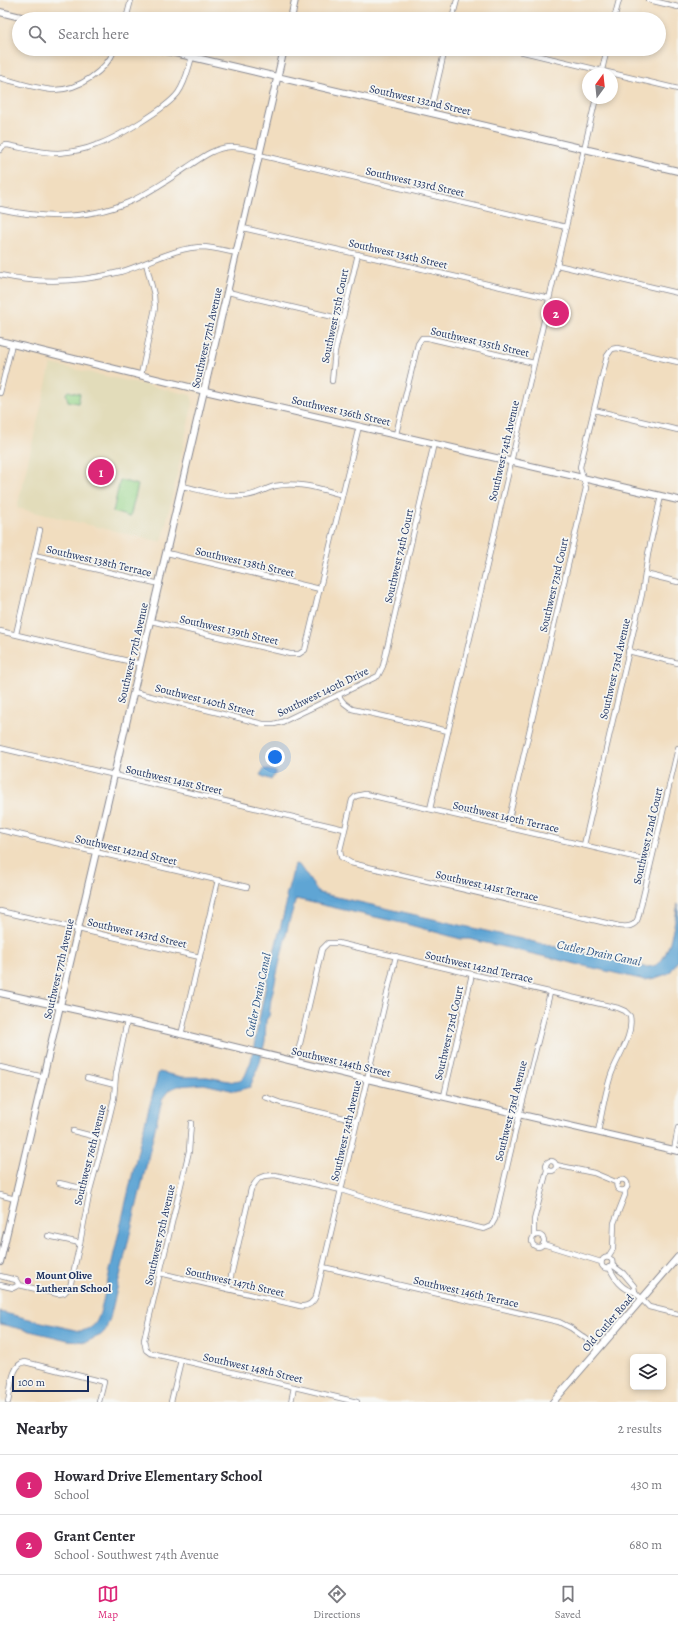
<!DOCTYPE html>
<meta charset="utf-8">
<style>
body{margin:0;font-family:Alegreya,serif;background:#f7f7f7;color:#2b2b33}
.controls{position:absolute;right:12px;bottom:12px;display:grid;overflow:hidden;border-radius:6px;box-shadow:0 2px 6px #0003}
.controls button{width:36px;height:36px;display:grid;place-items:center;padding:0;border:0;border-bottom:1px solid #e1e1e2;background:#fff;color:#2b2b33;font:20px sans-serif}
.compass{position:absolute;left:582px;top:68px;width:36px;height:36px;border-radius:50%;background:#fff;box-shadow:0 2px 6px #0003;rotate:15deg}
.scale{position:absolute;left:12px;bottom:10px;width:77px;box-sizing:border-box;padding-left:4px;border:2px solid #1b2f5e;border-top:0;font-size:11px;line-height:14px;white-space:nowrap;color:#1b2f5e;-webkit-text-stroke:3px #f6f6f2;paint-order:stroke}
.you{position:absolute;left:275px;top:757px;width:14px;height:14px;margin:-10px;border:3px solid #fff;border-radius:50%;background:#1a73e8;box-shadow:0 0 0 6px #1a73e833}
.badge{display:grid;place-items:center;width:26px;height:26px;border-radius:50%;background:#db2777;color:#fff;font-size:13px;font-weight:700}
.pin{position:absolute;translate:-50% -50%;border:2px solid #fff;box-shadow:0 1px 4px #0006}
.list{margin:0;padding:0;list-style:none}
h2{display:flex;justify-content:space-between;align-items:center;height:52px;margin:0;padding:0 16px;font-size:17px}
h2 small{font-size:13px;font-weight:400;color:#7c7c81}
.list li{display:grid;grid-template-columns:26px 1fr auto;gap:12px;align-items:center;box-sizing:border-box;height:60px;padding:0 16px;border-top:1px solid #e1e1e2}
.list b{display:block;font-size:15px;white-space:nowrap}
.list p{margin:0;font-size:13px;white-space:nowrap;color:#7c7c81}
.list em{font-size:13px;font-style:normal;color:#7c7c81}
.icon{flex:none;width:22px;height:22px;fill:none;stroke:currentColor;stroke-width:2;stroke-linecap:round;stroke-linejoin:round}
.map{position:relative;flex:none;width:678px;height:1402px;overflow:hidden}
.search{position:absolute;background:#fff;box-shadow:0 2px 6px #0003;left:12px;right:12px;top:12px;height:44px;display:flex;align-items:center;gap:10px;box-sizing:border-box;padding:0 14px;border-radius:22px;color:#7c7c81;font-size:15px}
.sheet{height:172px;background:#fff}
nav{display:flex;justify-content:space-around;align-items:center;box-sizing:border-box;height:56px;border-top:1px solid #e1e1e2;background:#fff;font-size:11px;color:#7c7c81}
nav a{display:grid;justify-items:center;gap:2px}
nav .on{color:#db2777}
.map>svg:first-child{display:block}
.built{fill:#e2dcba}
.green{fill:#98d68b;stroke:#5a8274}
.water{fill:#5ea5d4;stroke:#3c6a99}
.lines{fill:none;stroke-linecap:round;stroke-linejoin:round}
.street-casing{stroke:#86868e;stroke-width:6}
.secondary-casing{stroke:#86868e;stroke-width:8}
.street{stroke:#fff;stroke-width:4.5}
.secondary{stroke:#fff;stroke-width:6}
.poi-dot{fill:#b5179e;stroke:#f6f6f2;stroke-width:1.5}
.labels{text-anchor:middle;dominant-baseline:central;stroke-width:3.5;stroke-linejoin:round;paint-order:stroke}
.street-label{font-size:11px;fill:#1b2f5e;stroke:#f6f6f2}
.poi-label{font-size:11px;font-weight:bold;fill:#1b2f5e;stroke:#f6f6f2;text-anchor:start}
.water-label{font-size:12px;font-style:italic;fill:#325887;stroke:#f6f6f2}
</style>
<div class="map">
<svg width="678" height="1402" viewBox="0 0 678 1402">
<rect width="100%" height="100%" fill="#f6f6f2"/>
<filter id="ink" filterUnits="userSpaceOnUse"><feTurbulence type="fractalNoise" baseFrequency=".025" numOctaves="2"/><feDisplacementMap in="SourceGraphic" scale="8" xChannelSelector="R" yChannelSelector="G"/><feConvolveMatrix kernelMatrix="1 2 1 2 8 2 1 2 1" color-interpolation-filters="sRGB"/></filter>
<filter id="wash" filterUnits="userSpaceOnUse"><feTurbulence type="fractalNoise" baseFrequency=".012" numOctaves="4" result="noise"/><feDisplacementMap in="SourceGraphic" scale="16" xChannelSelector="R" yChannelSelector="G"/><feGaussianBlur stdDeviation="0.9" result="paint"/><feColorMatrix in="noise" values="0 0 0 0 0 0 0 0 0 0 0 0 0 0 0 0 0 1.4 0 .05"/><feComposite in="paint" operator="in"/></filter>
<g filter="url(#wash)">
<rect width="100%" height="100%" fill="#f1ddbf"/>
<!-- built -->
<polygon class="built" points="51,364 191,395 193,402 162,542 17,508"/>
<!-- green -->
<g class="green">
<polygon points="68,391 80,394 78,403 68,401 66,393"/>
<polygon points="120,480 138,485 130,517 113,512"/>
</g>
<!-- water -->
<g class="water">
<polygon points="264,769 276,772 271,780 260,775"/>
<path d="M295,864l4,1 20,28 325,74c7,0 13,-1 17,-6 10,-12 14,-42 17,-57v56l-7,11 -4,3 -12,4 -10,2 -176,-41h-8l-55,-15 -110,-25 -7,23 -18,77 -2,17 -3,4 -1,21 -5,21 -10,25 -15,4 -31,-7 -26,2 -9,4 -7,9 -52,219 -5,13 -4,4 -15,7 -18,-2 -68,-16v-12l79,19c19,-1 20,-15 24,-30l36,-155 19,-72 1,-2 23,5h25l27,5 6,-1 5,-5 6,-15 16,-81 20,-79 -1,-5z"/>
</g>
</g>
<g filter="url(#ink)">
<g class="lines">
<defs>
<g id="street">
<polyline points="649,0 678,7"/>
<polyline points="126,19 131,0"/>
<polyline points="452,19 457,0"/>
<polyline points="614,19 619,0"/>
<polyline points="511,49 678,89"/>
<polyline points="601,74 607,49"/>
<path d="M0,78c17,4 36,11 54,12 25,0 52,-19 61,-41"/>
<polyline points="430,113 445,49"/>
<path d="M0,150l3,-4 4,-1c17,3 33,8 51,8 13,-1 26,-3 38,-8 19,-6 70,-36 82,-52 8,-11 10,-24 14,-36"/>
<polyline points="259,155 566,227"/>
<path d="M0,209c44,10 87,11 129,-7 20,-9 39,-22 57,-34 14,-9 27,-20 44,-21 10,-1 21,3 30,5"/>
<polyline points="243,228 549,298"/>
<polyline points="557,265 678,293"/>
<path d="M0,275c40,9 81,7 120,-3 28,-8 54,-25 84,-25 11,1 22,4 33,6"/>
<polyline points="228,292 342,319"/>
<polyline points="141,375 155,308 154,295 146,263"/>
<polyline points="332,381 335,351 358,254"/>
<polyline points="0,393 12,344"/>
<polyline points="594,410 678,430"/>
<polyline points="396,434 418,344 422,338 428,338 534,363"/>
<path d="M182,486c20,4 41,12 61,10 12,0 21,-7 32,-10 23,-5 46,3 67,9"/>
<polyline points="167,553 320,589"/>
<polyline points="34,555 160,584"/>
<polyline points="645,574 678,582"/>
<polyline points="151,621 290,654 299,654 305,650 359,426"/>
<polyline points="0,631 141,664"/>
<polyline points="16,634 40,530"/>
<polyline points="628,651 678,663"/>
<polyline points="134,692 263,724 274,724 282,722 378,676 383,666 434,443"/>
<polyline points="338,695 344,703 352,709 448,731"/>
<polyline points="0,748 344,829"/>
<polyline points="430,809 596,98"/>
<polyline points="507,827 586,488 580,467 607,356 612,349 617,348 678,362"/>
<polyline points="0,830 247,887"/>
<polyline points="584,845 642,594 648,554 661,496"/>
<path d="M651,861l-286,-67 -9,2 -4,4 -12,50 1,7 10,6 268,63c8,1 16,1 19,-8l40,-170"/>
<polyline points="0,911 200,957"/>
<polyline points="181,1035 218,880"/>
<path d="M296,1061l26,-112 6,-6h10l280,65 7,3 5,5c4,20 -13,41 -19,59 -6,18 -9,38 -13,57"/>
<polyline points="0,1067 44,1077"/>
<polyline points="87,1078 115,1085"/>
<polyline points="444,1096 472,974"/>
<polyline points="265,1097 281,1103 357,1121"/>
<polyline points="191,1123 189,1151 144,1340 146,1350 150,1353 181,1360 357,1402"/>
<polyline points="73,1131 104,1139"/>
<polyline points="674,1150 678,1128"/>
<circle cx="551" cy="1166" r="5"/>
<polyline points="556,1165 594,1173 618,1183"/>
<circle cx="622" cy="1185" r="5.5"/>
<polyline points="59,1183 90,1190"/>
<polyline points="0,1195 15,1199"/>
<circle cx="538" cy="1241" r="6"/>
<polyline points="48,1236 80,1243"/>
<polyline points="534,1236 534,1220 547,1170"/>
<polyline points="543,1244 601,1262"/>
<polyline points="608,1257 613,1249 614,1223 625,1195 625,1190"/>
<circle cx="607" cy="1263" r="5.5"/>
<polyline points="612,1265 623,1273 634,1286 635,1292 649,1307 678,1314"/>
<polyline points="323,1267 559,1322 571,1328 599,1348"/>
<path d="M609,1267c6,12 13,23 26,25"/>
<path d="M160,1273l140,33c8,1 13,-3 16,-10l80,-340"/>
<polyline points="0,1276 16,1280 19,1285"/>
<polyline points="0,1285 13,1288 19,1285 58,1294 64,1293 70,1287 80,1243 90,1190 104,1139 114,1098 116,1074 127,1021"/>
<polyline points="228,1289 251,1189 255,1183 259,1178 264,1176 275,1175 341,1190 394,1207 484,1229 491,1226 495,1219 517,1124 550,993"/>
<path d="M8,1402c3,-12 3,-38 17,-40l79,20 -5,20"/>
<polyline points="171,1402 181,1360"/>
<polyline points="291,1402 294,1387"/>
</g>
<g id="secondary">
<polyline points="0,12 29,19"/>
<polyline points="291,19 295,0"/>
<polyline points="158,49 678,171"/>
<polyline points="0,341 205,391 678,500"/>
<polyline points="0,993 127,1021 367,1079 678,1151"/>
<polyline points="0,1262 284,49"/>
<polyline points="553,1402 678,1257"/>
</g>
</defs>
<!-- street casing -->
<use href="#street" class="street-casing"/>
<!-- secondary casing -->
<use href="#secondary" class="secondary-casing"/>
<!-- street -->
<use href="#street" class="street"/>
<!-- secondary -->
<use href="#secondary" class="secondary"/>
</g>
</g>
<!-- markers -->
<circle class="poi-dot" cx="28" cy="1281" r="4"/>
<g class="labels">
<!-- street labels -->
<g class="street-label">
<text transform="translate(420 100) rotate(13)">Southwest 132nd Street</text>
<text transform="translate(415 182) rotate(13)">Southwest 133rd Street</text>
<text transform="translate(398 254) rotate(13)">Southwest 134th Street</text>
<text transform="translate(335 316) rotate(-78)">Southwest 75th Court</text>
<text transform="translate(207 338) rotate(-77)">Southwest 77th Avenue</text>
<text transform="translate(480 342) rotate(13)">Southwest 135th Street</text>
<text transform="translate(341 411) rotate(13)">Southwest 136th Street</text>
<text transform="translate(504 451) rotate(-77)">Southwest 74th Avenue</text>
<text transform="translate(399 556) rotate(-77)">Southwest 74th Court</text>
<text transform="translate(99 561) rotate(13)">Southwest 138th Terrace</text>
<text transform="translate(245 562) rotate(13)">Southwest 138th Street</text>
<text transform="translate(554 585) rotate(-77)">Southwest 73rd Court</text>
<text transform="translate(229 630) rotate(13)">Southwest 139th Street</text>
<text transform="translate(133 653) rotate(-77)">Southwest 77th Avenue</text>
<text transform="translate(615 669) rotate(-77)">Southwest 73rd Avenue</text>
<text transform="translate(323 692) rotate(-26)">Southwest 140th Drive</text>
<text transform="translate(205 700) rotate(14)">Southwest 140th Street</text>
<text transform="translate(174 780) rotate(13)">Southwest 141st Street</text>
<text transform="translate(506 817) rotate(13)">Southwest 140th Terrace</text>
<text transform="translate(648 836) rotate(-77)">Southwest 72nd Court</text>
<text transform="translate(126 850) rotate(13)">Southwest 142nd Street</text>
<text transform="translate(487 886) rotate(13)">Southwest 141st Terrace</text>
<text transform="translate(137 933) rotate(13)">Southwest 143rd Street</text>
<text transform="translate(479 967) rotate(13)">Southwest 142nd Terrace</text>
<text transform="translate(59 969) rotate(-77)">Southwest 77th Avenue</text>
<text transform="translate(449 1033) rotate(-77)">Southwest 73rd Court</text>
<text transform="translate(341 1062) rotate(13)">Southwest 144th Street</text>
<text transform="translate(511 1111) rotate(-76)">Southwest 73rd Avenue</text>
<text transform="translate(346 1131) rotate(-77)">Southwest 74th Avenue</text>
<text transform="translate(90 1155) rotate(-76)">Southwest 76th Avenue</text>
<text transform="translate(160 1235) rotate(-77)">Southwest 75th Avenue</text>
<text transform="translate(235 1282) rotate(13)">Southwest 147th Street</text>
<text transform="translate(466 1292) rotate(13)">Southwest 146th Terrace</text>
<text transform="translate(608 1323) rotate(-49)">Old Cutler Road</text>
<text transform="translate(253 1368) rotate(13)">Southwest 148th Street</text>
</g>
<!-- poi labels -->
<g class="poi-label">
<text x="36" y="1275">Mount Olive<tspan x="36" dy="13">Lutheran School</tspan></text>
</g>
<!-- water labels -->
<g class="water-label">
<text transform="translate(599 953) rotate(12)">Cutler Drain Canal</text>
<text transform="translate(258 995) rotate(-78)">Cutler Drain Canal</text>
</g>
</g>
</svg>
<div class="controls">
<button><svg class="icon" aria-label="layers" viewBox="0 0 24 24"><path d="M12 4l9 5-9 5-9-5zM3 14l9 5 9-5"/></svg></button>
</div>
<svg class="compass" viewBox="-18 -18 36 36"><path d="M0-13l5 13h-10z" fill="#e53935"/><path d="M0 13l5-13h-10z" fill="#7c7c81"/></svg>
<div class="scale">100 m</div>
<div class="you"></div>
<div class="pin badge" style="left:101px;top:472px">1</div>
<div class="pin badge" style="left:556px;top:313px">2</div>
<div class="search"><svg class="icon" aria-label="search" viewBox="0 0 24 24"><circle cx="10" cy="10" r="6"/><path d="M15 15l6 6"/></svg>Search here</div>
</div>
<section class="sheet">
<h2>Nearby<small>2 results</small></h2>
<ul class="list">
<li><span class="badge">1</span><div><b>Howard Drive Elementary School</b><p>School</p></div><em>430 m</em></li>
<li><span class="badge">2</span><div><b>Grant Center</b><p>School · Southwest 74th Avenue</p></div><em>680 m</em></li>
</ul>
</section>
<nav>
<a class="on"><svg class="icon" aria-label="map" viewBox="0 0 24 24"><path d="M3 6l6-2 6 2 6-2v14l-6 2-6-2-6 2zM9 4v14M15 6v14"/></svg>Map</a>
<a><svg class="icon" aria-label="directions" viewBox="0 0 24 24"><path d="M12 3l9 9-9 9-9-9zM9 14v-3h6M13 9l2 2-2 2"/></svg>Directions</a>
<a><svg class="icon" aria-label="saved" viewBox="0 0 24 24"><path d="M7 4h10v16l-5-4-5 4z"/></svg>Saved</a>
</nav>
